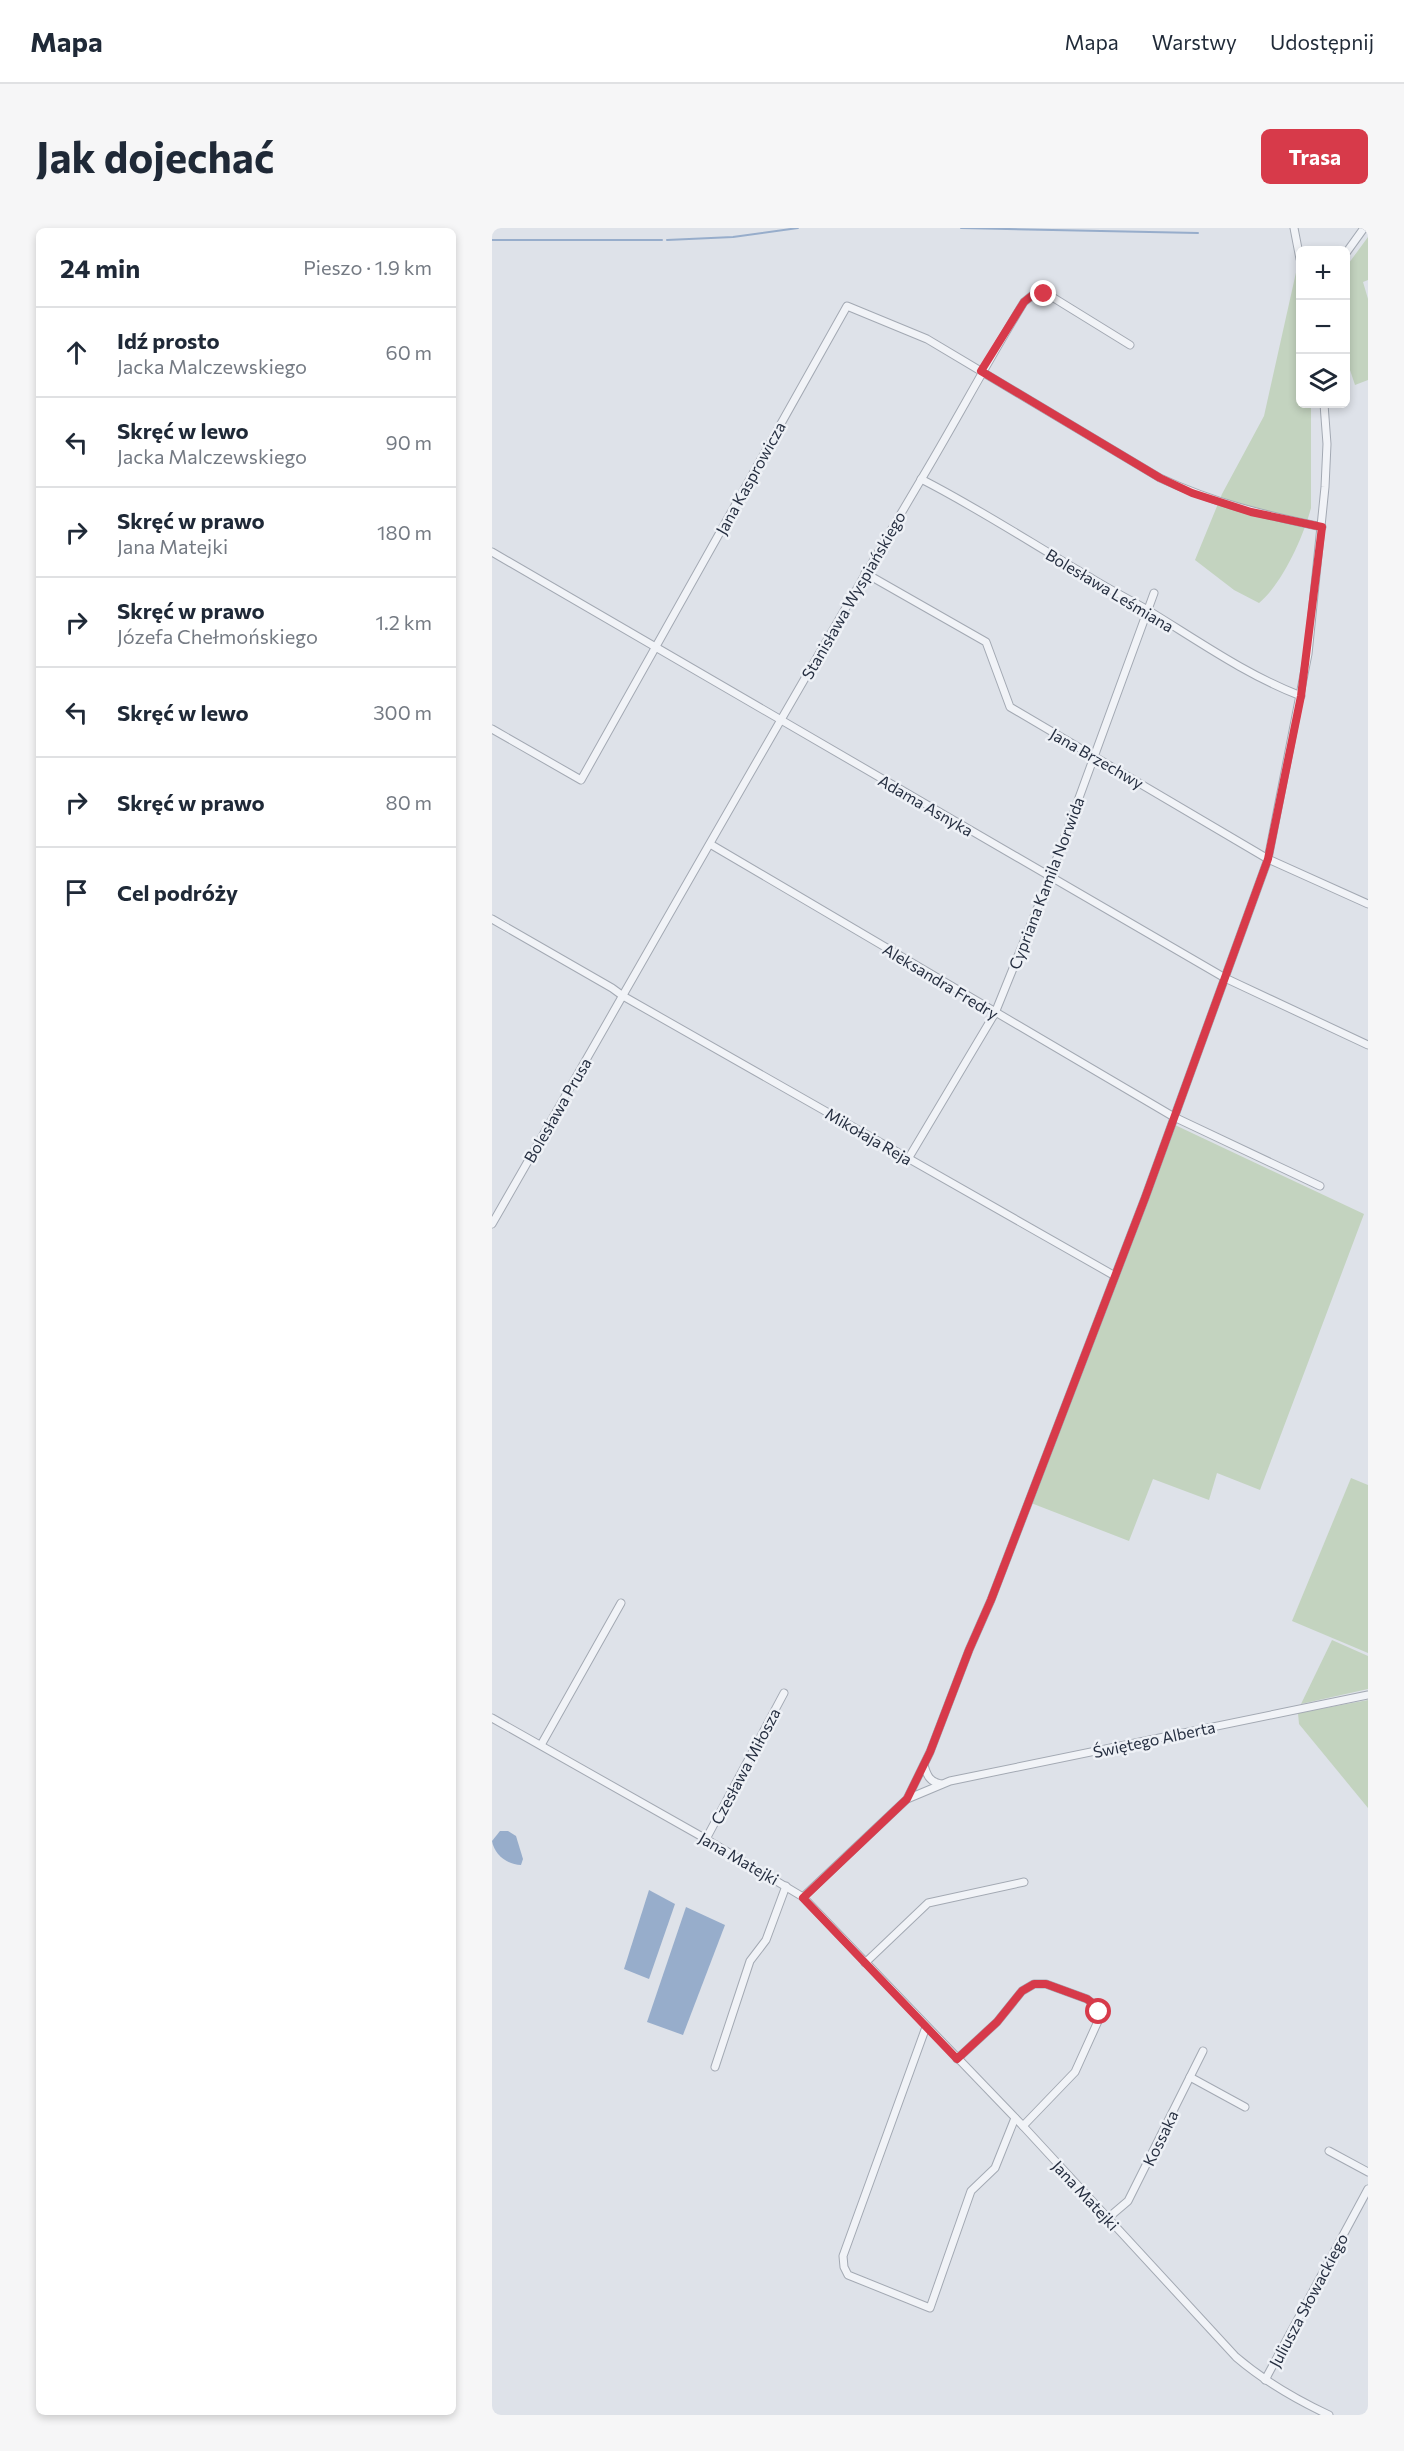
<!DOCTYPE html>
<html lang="pl">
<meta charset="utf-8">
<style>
body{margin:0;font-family:Commissioner,sans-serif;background:#f6f6f7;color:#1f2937}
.controls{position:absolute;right:18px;top:18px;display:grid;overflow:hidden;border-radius:9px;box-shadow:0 3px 9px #0003}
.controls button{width:54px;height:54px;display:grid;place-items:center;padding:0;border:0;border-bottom:2px solid #e0e1e3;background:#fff;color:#1f2937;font:30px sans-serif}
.stop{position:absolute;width:18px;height:18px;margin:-14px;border:4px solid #d73a4a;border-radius:50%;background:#fff}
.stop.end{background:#d73a4a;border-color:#fff;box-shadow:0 2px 6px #0008}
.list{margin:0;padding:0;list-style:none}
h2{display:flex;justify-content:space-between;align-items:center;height:78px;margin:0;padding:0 24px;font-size:26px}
h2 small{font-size:20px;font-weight:400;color:#747a83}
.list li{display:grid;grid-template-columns:39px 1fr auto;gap:18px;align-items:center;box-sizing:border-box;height:90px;padding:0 24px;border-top:2px solid #e0e1e3}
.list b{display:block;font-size:22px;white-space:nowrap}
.list p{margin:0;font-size:20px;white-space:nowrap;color:#747a83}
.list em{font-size:20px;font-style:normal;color:#747a83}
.icon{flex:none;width:33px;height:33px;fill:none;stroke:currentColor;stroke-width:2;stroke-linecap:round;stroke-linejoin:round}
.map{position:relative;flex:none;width:876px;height:2187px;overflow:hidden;border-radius:9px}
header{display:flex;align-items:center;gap:36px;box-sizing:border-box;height:84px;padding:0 30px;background:#fff;border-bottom:2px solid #e0e1e3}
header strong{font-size:28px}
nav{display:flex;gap:33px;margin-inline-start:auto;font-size:21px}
.intro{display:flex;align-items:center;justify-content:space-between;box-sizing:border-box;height:144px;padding:0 36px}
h1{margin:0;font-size:42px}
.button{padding:15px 27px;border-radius:9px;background:#d73a4a;color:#fff;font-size:21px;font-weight:700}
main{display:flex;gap:36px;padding:0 36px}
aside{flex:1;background:#fff;border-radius:9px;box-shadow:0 3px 9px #0003}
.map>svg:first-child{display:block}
.green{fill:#c3d3bf}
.water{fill:#97adcb}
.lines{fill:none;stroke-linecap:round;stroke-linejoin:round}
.stream{stroke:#97adcb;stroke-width:2}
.minor-casing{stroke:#a3a9b3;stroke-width:9}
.minor{stroke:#f1f3f7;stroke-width:7}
.route{stroke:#d73a4a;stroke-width:8}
.labels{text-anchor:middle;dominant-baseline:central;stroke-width:5;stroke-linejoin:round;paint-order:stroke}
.street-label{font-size:16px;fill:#262f41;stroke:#eef1f6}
</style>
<header>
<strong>Mapa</strong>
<nav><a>Mapa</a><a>Warstwy</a><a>Udostępnij</a></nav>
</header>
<div class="intro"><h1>Jak dojechać</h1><a class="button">Trasa</a></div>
<main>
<aside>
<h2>24 min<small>Pieszo · 1.9 km</small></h2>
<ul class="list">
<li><svg class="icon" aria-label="ahead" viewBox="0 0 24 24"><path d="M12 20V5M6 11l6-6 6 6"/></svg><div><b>Idź prosto</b><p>Jacka Malczewskiego</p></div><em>60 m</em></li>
<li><svg class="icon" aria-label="left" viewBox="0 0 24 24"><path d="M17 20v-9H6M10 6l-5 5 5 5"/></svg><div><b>Skręć w lewo</b><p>Jacka Malczewskiego</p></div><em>90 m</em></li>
<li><svg class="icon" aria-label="right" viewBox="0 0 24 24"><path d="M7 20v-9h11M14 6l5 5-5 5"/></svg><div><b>Skręć w prawo</b><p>Jana Matejki</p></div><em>180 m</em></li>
<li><svg class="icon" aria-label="right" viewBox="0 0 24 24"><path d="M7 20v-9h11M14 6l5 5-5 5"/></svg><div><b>Skręć w prawo</b><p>Józefa Chełmońskiego</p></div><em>1.2 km</em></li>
<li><svg class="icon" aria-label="left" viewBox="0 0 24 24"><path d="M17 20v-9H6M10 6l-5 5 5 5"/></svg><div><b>Skręć w lewo</b></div><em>300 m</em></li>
<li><svg class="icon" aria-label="right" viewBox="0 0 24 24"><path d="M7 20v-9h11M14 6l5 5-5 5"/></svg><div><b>Skręć w prawo</b></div><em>80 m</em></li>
<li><svg class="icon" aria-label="arrive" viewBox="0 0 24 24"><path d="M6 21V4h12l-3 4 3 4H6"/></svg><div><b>Cel podróży</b></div></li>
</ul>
</aside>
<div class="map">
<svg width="876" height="2187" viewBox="0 0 876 2187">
<rect width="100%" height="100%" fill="#dee2e9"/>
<!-- green -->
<g class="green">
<polygon points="876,9 876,52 871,54 876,71 876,152 863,157 854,130 854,39"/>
<path d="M805,40l3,21v115h11v104c-8,30 -29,76 -52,95l-25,-13 -39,-30 27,-66 42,-78z"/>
<polygon points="683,897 872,986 768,1262 725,1245 717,1272 661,1251 637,1313 539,1275 572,1183"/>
<polygon points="859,1250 876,1257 876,1425 800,1393"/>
<polygon points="840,1412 876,1428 876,1461 809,1476"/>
<polygon points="876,1472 876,1580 807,1496 806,1485"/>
</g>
<!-- water -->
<g class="water">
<path d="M8,1603h8l8,5 7,23 -2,6c-14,0 -27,-11 -29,-24z"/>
<polygon points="157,1662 183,1676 157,1751 132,1741"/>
<polygon points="194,1679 233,1697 191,1807 155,1794"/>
</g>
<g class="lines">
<!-- stream -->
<g class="stream">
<polyline points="469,0 706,5"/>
<polyline points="0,12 170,12"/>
<polyline points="175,12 241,9 306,0"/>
</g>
<defs>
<g id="minor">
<polyline points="802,0 808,31"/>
<polyline points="854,25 872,0"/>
<path d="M429,251c59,30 113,66 170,99 18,11 37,21 55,31 51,31 100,66 155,87"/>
<polyline points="0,324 733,750 876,817"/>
<polyline points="373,345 494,414 518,479 776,631 876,676"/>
<path d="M0,501l89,51 266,-474 80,33 233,139c54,25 104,37 162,49"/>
<polyline points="218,616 682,889 828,958"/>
<polyline points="0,691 120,760 131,768 623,1048"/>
<polyline points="416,931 503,785 558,649 662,365"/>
<path d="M0,996c142,-247 282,-496 427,-741 36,-60 68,-121 105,-181l10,-8 15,1 81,50"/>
<path d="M0,1490l214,121 97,58 220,229 213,231c28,24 59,42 93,58"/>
<polyline points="49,1517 129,1375"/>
<path d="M432,1537c3,11 6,17 17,19"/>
<polyline points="415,1571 458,1553 876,1467"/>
<polyline points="214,1611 292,1465"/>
<polyline points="311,1669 415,1571 438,1524 477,1422 499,1372 653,970 776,631 816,426 833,259 835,216 832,176"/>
<polyline points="373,1735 436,1675 532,1654"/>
<polyline points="434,1799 351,2028 352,2039 356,2047 438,2080 479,1963 503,1940 523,1890"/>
<polyline points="465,1831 505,1794 530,1763 542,1756 554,1756 595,1771 605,1779 607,1791 583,1844 531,1898"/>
<polyline points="223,1839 258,1733 274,1712 294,1658"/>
<polyline points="698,1849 753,1879"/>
<polyline points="837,1923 876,1944"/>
<polyline points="616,1990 636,1973 711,1823"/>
<polyline points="773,2152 876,1961"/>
</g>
</defs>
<!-- minor casing -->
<use href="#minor" class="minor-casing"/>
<!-- minor -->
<use href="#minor" class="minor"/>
</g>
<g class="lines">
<!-- route -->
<polyline class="route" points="552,66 542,66 532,74 489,143 668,250 700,265 759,284 830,299 809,468 776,631 653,970 499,1372 477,1422 438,1524 415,1571 311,1670 465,1831 505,1794 530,1763 542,1756 554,1756 595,1771 603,1777 607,1784"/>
</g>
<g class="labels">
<!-- street labels -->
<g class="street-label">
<text transform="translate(258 250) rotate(-61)">Jana Kasprowicza</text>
<text transform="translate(618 362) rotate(31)">Bolesława Leśmiana</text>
<text transform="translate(361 367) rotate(-60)">Stanisława Wyspiańskiego</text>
<text transform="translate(605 530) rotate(30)">Jana Brzechwy</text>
<text transform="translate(434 577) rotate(30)">Adama Asnyka</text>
<text transform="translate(554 655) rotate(-69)">Cypriana Kamila Norwida</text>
<text transform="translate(449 753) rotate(31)">Aleksandra Fredry</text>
<text transform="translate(65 882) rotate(-60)">Bolesława Prusa</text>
<text transform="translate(377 908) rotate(30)">Mikołaja Reja</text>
<text transform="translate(662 1511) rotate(-12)">Świętego Alberta</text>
<text transform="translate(253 1538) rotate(-62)">Czesława Miłosza</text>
<text transform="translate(247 1630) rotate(30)">Jana Matejki</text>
<text transform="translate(668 1910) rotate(-64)">Kossaka</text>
<text transform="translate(594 1967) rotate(47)">Jana Matejki</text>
<text transform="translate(816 2072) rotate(-62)">Juliusza Słowackiego</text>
</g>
</g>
</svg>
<div class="controls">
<button>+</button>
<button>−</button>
<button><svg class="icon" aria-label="layers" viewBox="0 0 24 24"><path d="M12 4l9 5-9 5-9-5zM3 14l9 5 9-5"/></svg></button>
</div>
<div class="stop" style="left:607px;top:1784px"></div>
<div class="stop end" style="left:552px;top:66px"></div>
</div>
</main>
